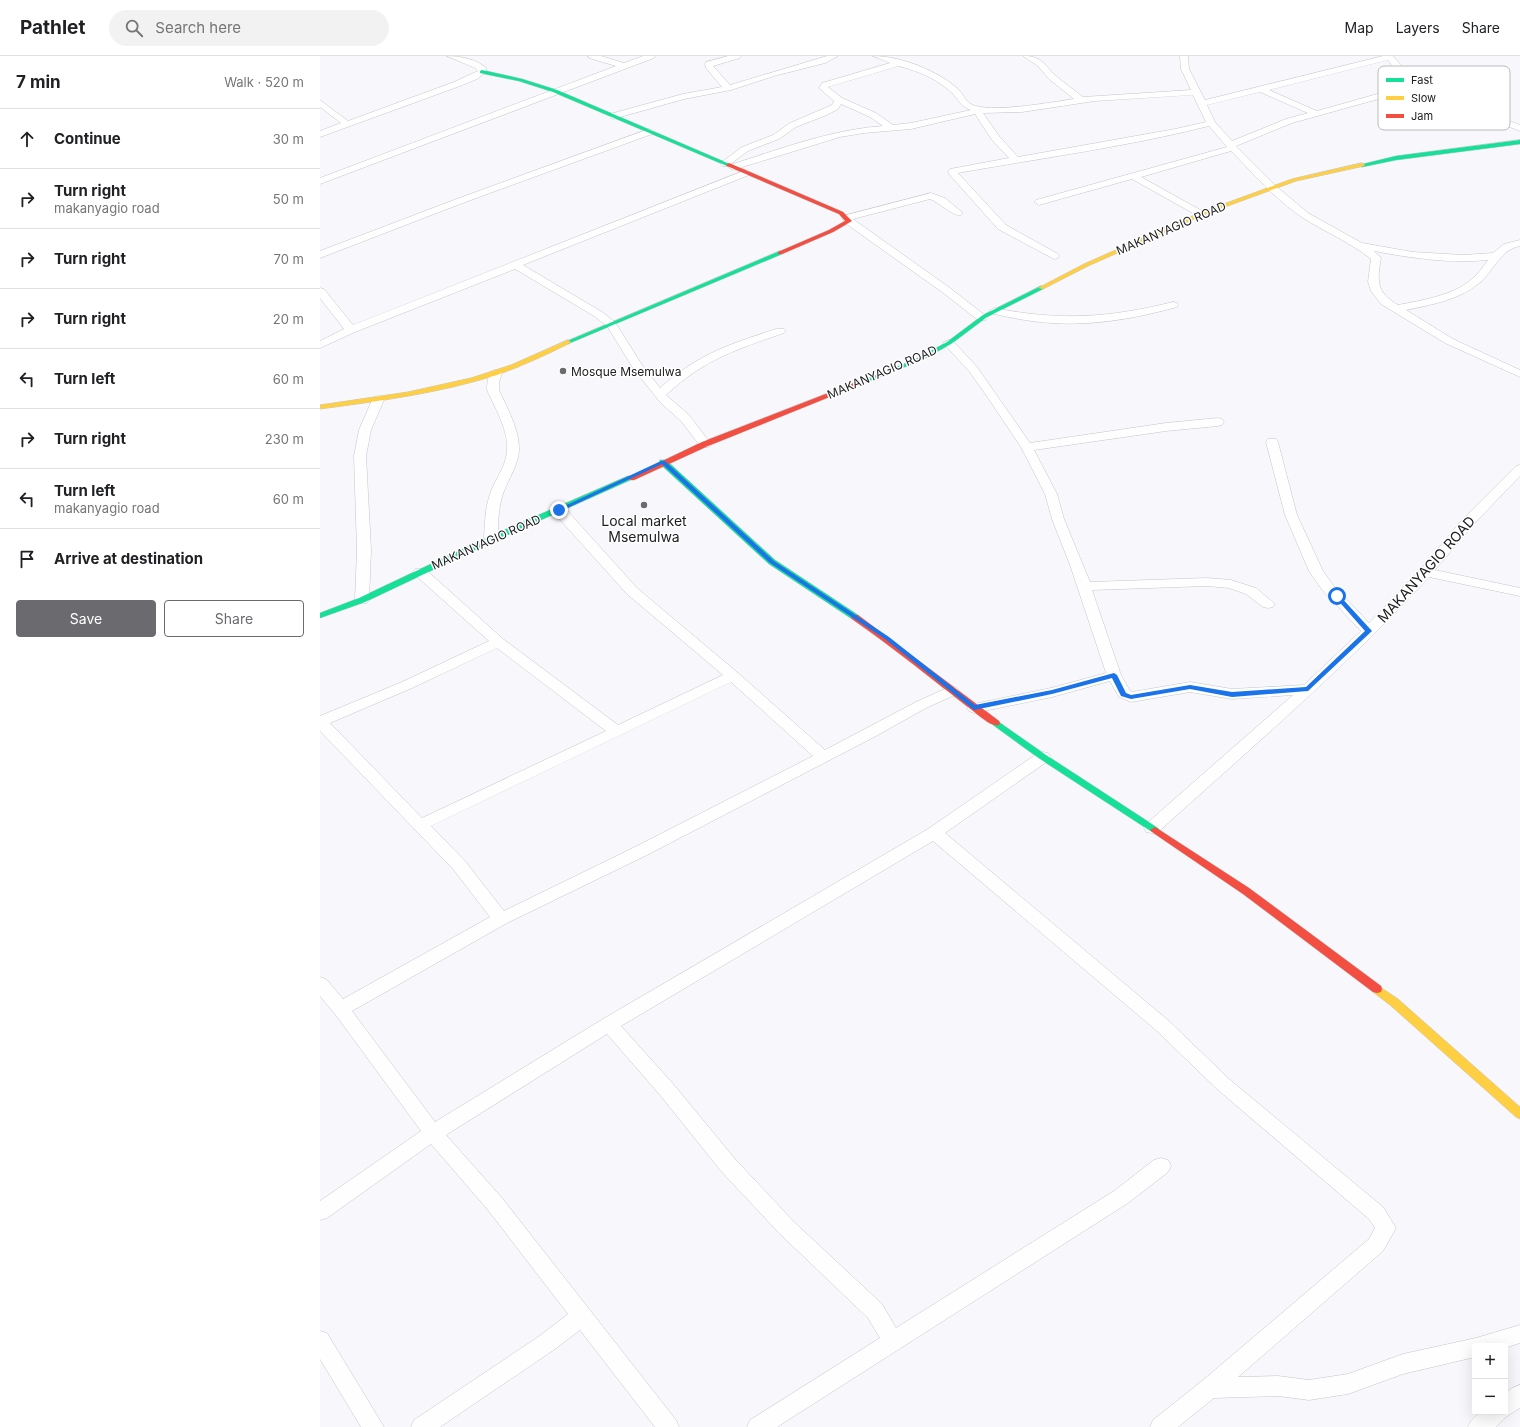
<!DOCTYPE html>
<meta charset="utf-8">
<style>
body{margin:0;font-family:Inter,sans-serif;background:#f2f2f2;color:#202124}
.controls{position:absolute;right:12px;bottom:12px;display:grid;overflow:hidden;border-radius:4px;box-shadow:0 4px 16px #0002}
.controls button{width:36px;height:36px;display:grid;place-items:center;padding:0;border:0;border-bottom:1px solid #e0e0e0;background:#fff;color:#202124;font:20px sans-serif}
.stop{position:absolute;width:12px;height:12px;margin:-9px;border:3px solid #1a73e8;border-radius:50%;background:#fff}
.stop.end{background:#1a73e8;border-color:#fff;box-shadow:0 1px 4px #0008}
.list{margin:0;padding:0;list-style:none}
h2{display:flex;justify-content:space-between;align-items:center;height:52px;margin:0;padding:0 16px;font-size:17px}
h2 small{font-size:13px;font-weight:400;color:#757577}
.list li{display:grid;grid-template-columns:26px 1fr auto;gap:12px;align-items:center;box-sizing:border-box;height:60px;padding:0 16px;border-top:1px solid #e0e0e0}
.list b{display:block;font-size:15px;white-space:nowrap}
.list p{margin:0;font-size:13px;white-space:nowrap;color:#757577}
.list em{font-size:13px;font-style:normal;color:#757577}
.actions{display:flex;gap:8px;padding:12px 16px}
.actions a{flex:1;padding:9px 0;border:1px solid #6b6b6f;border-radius:4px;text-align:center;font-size:14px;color:#6b6b6f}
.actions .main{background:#6b6b6f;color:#fff}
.icon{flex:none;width:22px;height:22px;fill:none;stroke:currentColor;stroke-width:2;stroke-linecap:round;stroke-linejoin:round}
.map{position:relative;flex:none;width:1200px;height:1371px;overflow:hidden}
header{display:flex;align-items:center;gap:24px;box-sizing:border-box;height:56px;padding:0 20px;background:#fff;border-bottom:1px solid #e0e0e0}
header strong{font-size:19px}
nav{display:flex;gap:22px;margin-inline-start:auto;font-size:14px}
.search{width:280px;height:36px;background:#f2f2f2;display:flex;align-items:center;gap:10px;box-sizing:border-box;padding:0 14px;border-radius:22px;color:#757577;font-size:15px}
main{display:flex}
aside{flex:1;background:#fff}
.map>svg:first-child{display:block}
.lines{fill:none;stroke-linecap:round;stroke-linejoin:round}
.street-casing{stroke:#c6c6c9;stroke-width:1}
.fast-casing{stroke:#c6c6c9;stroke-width:1}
.slow-casing{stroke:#c6c6c9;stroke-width:1}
.jam-casing{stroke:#c6c6c9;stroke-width:1}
.street{fill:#fefeff;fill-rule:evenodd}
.fast{fill:#16e098;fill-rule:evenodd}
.slow{fill:#ffcf43;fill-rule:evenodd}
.jam{fill:#f24e42;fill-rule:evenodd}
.route{fill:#1a73e8}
.poi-dot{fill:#6b6b6f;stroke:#fff;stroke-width:1.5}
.labels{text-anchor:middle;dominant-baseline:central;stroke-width:3;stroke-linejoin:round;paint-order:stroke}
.far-street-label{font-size:12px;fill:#202023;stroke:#fff}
.far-poi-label{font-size:12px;fill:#202023;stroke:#fff;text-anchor:start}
.poi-label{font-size:14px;fill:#202023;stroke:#fff}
.street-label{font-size:14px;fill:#202023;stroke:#fff}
.key{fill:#fff;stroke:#bcbcbd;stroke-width:1}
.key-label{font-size:11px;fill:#202023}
</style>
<header>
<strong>Pathlet</strong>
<div class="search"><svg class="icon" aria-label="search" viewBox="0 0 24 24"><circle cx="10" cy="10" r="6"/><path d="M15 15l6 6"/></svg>Search here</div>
<nav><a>Map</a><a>Layers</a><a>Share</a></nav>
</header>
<main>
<aside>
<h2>7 min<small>Walk · 520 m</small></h2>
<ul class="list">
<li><svg class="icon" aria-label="ahead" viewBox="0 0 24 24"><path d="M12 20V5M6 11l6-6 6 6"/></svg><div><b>Continue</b></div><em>30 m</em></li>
<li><svg class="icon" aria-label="right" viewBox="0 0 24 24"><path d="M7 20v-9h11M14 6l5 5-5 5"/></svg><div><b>Turn right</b><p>makanyagio road</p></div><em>50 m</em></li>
<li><svg class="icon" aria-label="right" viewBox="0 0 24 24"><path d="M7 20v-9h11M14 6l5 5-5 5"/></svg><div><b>Turn right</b></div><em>70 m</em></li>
<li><svg class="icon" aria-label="right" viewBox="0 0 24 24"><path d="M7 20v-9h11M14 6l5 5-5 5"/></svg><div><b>Turn right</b></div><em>20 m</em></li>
<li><svg class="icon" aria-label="left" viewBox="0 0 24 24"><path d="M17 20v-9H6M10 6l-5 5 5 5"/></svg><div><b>Turn left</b></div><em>60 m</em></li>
<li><svg class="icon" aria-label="right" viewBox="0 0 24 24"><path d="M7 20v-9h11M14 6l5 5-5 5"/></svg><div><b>Turn right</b></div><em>230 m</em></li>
<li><svg class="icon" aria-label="left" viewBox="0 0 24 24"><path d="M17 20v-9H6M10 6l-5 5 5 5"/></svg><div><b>Turn left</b><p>makanyagio road</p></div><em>60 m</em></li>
<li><svg class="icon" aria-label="arrive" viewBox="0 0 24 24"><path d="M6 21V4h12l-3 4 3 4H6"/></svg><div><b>Arrive at destination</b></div></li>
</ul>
<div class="actions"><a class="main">Save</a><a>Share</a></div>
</aside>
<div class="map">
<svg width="1200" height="1371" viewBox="0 0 1200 1371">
<rect width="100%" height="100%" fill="#f7f7fc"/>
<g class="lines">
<defs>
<g id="street">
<path d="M127,0c12,0 30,3 39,12v4l-9,7 -17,7 -140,51v-6l21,-8 -21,-16v-7l28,21 106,-39 24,-11 -3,-3z"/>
<polygon points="268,0 281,0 304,7 323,0 335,0 334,2 0,128 0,122 296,10 269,2"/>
<polygon points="408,0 421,0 420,2 393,10 410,29 507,0 518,0 505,7 454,20 411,34 364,43 293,63 289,60 290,58 363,38 402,31 386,12 385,8 386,6"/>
<path d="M553,0c28,0 66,15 86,34 4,4 7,12 12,14 17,10 82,-2 103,-5l-25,-20 -11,-13 -15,-10c19,0 20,8 33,20 8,7 18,14 27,21l108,-7 -10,-21 -1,-13h8l1,13 16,31 178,-44h10c31,39 83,52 127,69v6l-75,-29 -27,-14 -126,35 -56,23 40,40 32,27 54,30 51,9 50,3 30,-2 11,-9 16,-4v6c-21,4 -26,26 -42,38 -19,16 -48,21 -72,26l47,29 67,31v7l-75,-34 -64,-39 -10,-13 -3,-9 3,-23c-21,-17 -46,-27 -68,-41 -25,-16 -51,-46 -72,-67l-90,26 63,35 2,2 -2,2h-6l-66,-37 -93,26 -5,-3 2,-2 191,-53 -18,-21c-83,21 -168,32 -251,47l48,52 52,29 1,2 -1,2 -4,1 -56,-30 -49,-55 -1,-3 2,-2 59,-11 -17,-18 -17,-26 -64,15 -47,4 -24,4 -104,32 -3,1 -5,-3 2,-2c50,-16 100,-35 153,-39l-13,-9 -29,-13 -3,5 -11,6 -31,12 -17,12 -31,12 -20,15h-6l-2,-2 2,-2 20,-15 31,-12 17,-12 42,-18 2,-4 -15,-13 3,-5 68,-20zM1068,4l8,11 17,13 -96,27 -48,-21zM579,10c21,6 37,12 53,27 7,7 9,14 19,17l-60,13 -18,2 -17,-12 -34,-15 -14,-11zM940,36l48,21 -22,6 -54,22 -17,-19 -8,-17zM873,39l13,27 -31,7 -157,28 -19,-21 -16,-23 39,-1 73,-11zM1054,195c37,7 76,13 114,9 -5,7 -10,14 -16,19 -20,17 -49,21 -74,26 -22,-13 -21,-24 -17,-47z"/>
<polygon points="329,73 332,74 334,76 332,78 140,148 0,202 0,195 134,144"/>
<path d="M426,114l5,3 -2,2 -226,90 79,47 13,10 27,43 18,23c38,-34 70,-44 116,-59h8l2,2 -2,2c-49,17 -79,26 -118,62l23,20 22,29 -2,3h-8l-20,-26 -21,-19 -27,-34 -26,-42 -13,-10 -79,-47 -160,63 -35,16v-7l24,-12 -24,-31v-10l4,1 29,36z"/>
<path d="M611,137l14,5 18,15 -2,2c-8,2 -21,-12 -31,-16l-77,20 97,69 36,28 1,2 -1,2h-8l-36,-28 -97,-69 -3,-5 1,-2z"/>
<path d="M853,246l4,1 1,2 -1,2c-40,11 -83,19 -125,16 -20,-1 -39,-5 -58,-9l-5,-3 5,-3c66,13 114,10 179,-6z"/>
<path d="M629,284l4,1 24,26 53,76 136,-20 52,-5 4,1 2,3 -2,3 -4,1 -52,5 -132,19 23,44 7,25 26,63 117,-4 24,2 25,8 19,16 -2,3 -5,1 -5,-1 -17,-13 -17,-6 -22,-2 -115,4 29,85 9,16 2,1 58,-10 42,7 72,-4 57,-54 -38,-40 -14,-20 -24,-56 -19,-73 2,-3h8l2,3 19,73 26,56 10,14 36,38 52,-54 41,-49 54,-54 4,-1v11l-48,50 -37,44 85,18v8l-91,-19c-84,91 -179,172 -271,255l-6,1 -6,-1 -2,-4 2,-4 147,-129 -61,4 -42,-7 -59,10 -12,-5 -9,-16 -58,16 -78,16 -5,-2 -2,-3 2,-3 82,-17 55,-15 -36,-108 -18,-46 -7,-25 -24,-47 -35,-52 -17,-24 -26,-28z"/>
<path d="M176,314l4,1 2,2 -3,10v7c8,18 21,40 20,61 -1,14 -10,27 -15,40 -6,16 -6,31 -6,48l-2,3h-10l-2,-3c1,-17 1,-32 7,-48 5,-13 15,-25 16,-40 2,-20 -12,-43 -20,-61 0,-7 1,-14 5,-19z"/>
<polygon points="58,340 62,342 64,344 51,374 46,400 51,494 49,544 47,547 37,547 35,544 37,494 34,400 39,374 52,344 54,342"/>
<path d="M239,450l5,1 73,81 101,85 87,77 91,-48 31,-14 5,-2 5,2 2,3 -2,3 -31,14 -50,28 -229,119 -140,68 -155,88 83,111 168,-103 325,-190 110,-76 5,-1 5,1 3,4 -3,4 -103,72 224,188 60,58 154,128 13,21 -13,23 -145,126 40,-1 31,4 39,-6 55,-20 73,-16 44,-13v18l-15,5v-2h-30v11l-72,17 -55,20 -39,6 -31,-4 -64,2 -36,29h-28l3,-7 49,-39 167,-142 6,-11 -6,-9 -152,-130 -60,-58 -224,-190 -312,185 53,59 61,74 58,62 89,83 14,24 218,-137 40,-31 7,-2 7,2 3,6 -3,6 -40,31 -351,224h-30l3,-7 130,-82 -12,-20 -89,-85 -58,-62 -61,-76 -53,-61 -161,101 56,63 174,222 3,7h-24l-75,-97 -25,19 -115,78h-29l3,-7 127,-85 27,-21 -80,-104 -57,-66 -104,74 -7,2v-19l101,-70 -86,-117 -15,-18v-19l6,2 17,20 147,-82 -37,-48 -133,-138v-15l82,-34 87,-41 -74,-66 -2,-3 2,-3h10l78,70 115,86 105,-50 -96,-81 -73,-81 -1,-3 1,-3zM177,592l109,83 -184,87 -92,-95 82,-35zM411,626l82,74 -178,91 -131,64 -39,-50 -34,-35z"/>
<polygon points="0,1275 7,1277 64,1371 41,1371 0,1303"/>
<path d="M1200,1329v23l-13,8 -11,11h-28c8,-18 20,-15 37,-15v-18l7,-6z"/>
</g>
<g id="fast">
<polygon points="162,14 202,23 237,34 412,109 407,110 233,36 199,25 160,17 160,15"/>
<polygon points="1200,84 1200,88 1076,104 1042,111 1039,109 1076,100"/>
<polygon points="460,195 462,196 462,198 250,287 248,288 245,286"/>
<polygon points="721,230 724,232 723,233 667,261 631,288 600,305 549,325 547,326 544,324 596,303 627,286 663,259"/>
<polygon points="340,404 346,404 455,504 538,559 539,561 538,563 532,563 449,508 340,408"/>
<polygon points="308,420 311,420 315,422 174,485 45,546 0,562 0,557 39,542 168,481"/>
<polygon points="676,664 726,699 838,772 840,774 838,776 832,776 720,703 673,669 672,667"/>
</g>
<g id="slow">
<polygon points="1042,107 1045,109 1044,110 976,125 883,159 768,210 723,233 718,232 764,208 879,157 972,123"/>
<path d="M248,284l3,2 -1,1c-24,12 -48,23 -73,32 -57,18 -117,26 -177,34v-4l88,-13 63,-14 40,-13z"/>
<polygon points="1057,929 1078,943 1200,1051 1200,1063 1196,1061 1070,949 1053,936 1052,933 1053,930"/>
</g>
<g id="jam">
<polygon points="409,107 523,156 532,165 513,176 462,198 458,198 458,196 509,174 525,165 519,158 407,110 406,109"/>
<polygon points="547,322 549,323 549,325 388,390 314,424 311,424 307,422 382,386"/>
<path d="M532,559h6l141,106 1,2 -1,2c-8,2 -19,-9 -26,-14 -40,-31 -79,-63 -121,-92l-1,-2z"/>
<polygon points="835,771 929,832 1061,930 1062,933 1061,936 1057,937 1053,936 923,838 832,776 830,774"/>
</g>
</defs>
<!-- street casing -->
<use href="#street" class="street-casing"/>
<!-- fast casing -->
<use href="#fast" class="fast-casing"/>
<!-- slow casing -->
<use href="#slow" class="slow-casing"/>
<!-- jam casing -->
<use href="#jam" class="jam-casing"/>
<!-- street -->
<use href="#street" class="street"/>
<!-- fast -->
<use href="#fast" class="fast"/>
<!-- slow -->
<use href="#slow" class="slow"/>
<!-- jam -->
<use href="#jam" class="jam"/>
</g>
<!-- route -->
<polygon class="route" points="341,405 345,405 454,505 569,581 655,649 732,634 794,617 797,619 806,637 811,639 870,629 912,636 986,631 1045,575 1015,541 1015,539 1019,539 1052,575 988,635 912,641 870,633 811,643 801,640 792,622 732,638 654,654 565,583 450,507 342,408 241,455 236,454"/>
<!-- markers -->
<g class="poi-dot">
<circle cx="243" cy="315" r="4"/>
<circle cx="324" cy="449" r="4"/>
</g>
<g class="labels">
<!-- far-street labels -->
<g class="far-street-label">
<text transform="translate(851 172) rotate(-23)">MAKANYAGIO ROAD</text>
<text transform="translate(562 316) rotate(-23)">MAKANYAGIO ROAD</text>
<text transform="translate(166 486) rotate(-24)">MAKANYAGIO ROAD</text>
</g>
<!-- far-poi labels -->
<g class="far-poi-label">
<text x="251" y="315">Mosque Msemulwa</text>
</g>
<!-- poi labels -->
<g class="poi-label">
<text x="324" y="464">Local market<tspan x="324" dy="16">Msemulwa</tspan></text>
</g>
<!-- street labels -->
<g class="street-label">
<text transform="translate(1106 513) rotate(-48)">MAKANYAGIO ROAD</text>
</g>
</g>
<!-- legend -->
<rect x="1058" y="10" width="132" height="64" rx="6" class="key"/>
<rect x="1066" y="22" width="18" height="4" fill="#16e098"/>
<rect x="1066" y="40" width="18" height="4" fill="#ffcf43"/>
<rect x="1066" y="58" width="18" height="4" fill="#f24e42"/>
<g class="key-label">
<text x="1091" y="28">Fast</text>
<text x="1091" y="46">Slow</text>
<text x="1091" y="64">Jam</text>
</g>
</svg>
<div class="controls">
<button>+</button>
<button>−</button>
</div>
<div class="stop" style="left:1017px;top:540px"></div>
<div class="stop end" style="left:239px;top:454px"></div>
</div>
</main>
